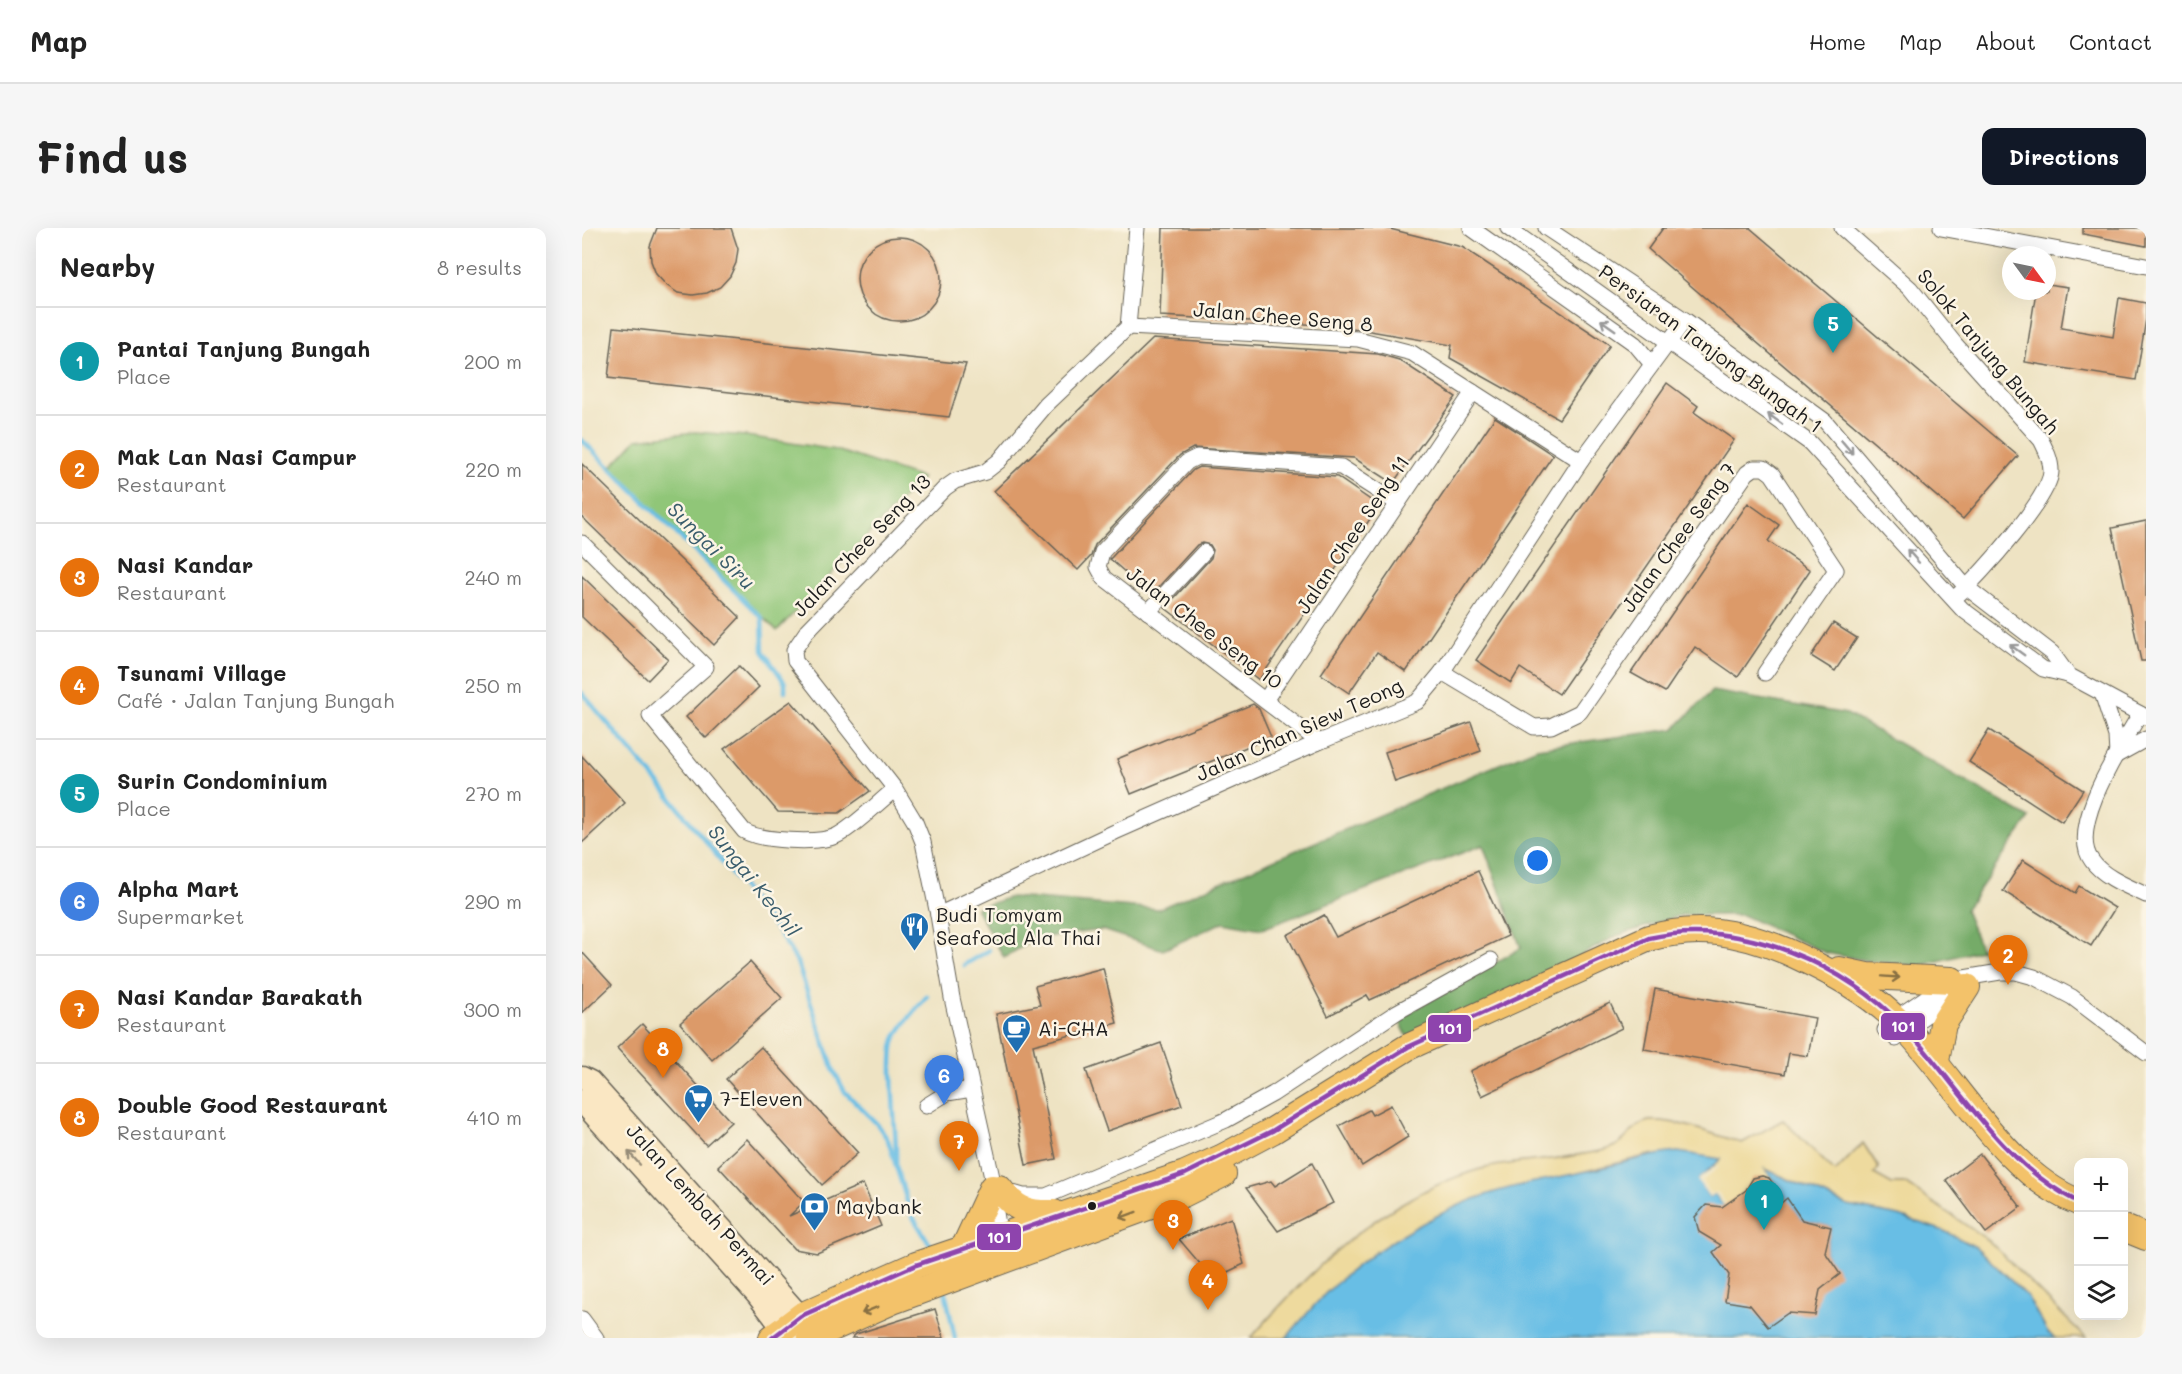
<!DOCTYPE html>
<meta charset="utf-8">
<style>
body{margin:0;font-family:Mali,sans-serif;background:#f6f6f6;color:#222}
.controls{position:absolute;right:18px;bottom:18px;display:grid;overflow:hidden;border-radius:12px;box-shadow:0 6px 24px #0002}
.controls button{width:54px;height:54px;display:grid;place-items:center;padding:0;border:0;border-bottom:2px solid #e0e0e0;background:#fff;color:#222;font:30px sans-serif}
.compass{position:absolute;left:1420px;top:18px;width:54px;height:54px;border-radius:50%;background:#fff;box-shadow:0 6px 24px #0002;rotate:123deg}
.you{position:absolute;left:956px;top:633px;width:21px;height:21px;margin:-15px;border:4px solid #fff;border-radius:50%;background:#1a73e8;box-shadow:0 0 0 9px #1a73e833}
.badge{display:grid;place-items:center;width:39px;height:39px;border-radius:50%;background:#111827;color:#fff;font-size:20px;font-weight:700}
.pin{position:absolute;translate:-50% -50px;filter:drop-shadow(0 2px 3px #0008)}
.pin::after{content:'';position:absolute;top:32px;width:21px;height:18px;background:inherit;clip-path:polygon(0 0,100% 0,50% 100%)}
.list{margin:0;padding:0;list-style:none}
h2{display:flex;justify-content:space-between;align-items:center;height:78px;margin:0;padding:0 24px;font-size:26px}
h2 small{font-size:20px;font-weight:400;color:#767676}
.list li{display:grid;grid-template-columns:39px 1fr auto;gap:18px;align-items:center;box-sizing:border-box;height:108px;padding:0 24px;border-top:2px solid #e0e0e0}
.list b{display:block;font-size:22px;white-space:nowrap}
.list p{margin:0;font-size:20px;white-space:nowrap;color:#767676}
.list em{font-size:20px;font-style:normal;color:#767676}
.icon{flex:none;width:33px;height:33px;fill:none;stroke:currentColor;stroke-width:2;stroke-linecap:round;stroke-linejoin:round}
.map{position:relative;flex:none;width:1564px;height:1110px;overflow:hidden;border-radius:12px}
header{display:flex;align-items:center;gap:36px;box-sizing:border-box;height:84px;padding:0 30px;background:#fff;border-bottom:2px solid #e0e0e0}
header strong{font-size:28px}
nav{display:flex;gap:33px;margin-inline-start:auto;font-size:21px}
.intro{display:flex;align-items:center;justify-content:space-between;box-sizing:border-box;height:144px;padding:0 36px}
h1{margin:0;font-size:42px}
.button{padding:15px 27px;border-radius:12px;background:#111827;color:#fff;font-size:21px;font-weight:700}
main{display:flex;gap:36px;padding:0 36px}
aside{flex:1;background:#fff;border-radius:12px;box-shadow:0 6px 24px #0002}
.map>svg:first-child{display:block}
.green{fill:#90c678;stroke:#56714a;stroke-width:1.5}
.forest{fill:#74ab68;stroke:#486442;stroke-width:1.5}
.sand{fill:#eeda9e;stroke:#857b5d;stroke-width:1.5}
.water{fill:#68bee5;stroke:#426d80;stroke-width:1.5}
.pier{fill:#eee3c3}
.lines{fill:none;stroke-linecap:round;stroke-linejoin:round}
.stream{stroke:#68bee5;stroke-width:4.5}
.building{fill:#dc9a69}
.street-casing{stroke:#666256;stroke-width:17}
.secondary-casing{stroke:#666256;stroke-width:25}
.primary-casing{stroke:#666256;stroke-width:28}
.street{stroke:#fff;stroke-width:15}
.secondary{stroke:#fae7c3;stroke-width:22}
.primary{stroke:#f3c26a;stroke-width:26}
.bus-1-casing{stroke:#fcf5e5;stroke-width:9}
.bus-1{stroke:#8e44ad;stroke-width:4.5}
.oneway{stroke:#999}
.oneway2{stroke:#886f43}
.oneway3{stroke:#968c78}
.bus-dot{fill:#1c1c1c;stroke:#fcf5e5;stroke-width:2}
.labels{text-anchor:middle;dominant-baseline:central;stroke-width:5;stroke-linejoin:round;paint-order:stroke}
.street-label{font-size:20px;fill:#1c1c1c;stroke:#fcf5e5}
.poi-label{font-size:20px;fill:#1c1c1c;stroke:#fcf5e5;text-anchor:start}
.water-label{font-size:21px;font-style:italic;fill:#3a5d6c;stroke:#fcf5e5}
.line-badge{stroke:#fcf5e5;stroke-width:2}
.badge-label{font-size:16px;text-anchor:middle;font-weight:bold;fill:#fff}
</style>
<header>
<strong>Map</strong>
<nav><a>Home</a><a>Map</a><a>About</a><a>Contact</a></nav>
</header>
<div class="intro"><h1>Find us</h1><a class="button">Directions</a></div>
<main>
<aside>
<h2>Nearby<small>8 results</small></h2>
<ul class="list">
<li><span class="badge" style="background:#0f9aa8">1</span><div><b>Pantai Tanjung Bungah</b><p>Place</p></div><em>200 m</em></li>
<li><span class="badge" style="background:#e8710a">2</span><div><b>Mak Lan Nasi Campur</b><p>Restaurant</p></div><em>220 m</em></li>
<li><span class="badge" style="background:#e8710a">3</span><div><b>Nasi Kandar</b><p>Restaurant</p></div><em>240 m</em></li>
<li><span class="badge" style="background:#e8710a">4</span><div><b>Tsunami Village</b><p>Café · Jalan Tanjung Bungah</p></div><em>250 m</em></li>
<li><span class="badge" style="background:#0f9aa8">5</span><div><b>Surin Condominium</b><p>Place</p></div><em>270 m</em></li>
<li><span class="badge" style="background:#3f7fe0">6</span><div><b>Alpha Mart</b><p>Supermarket</p></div><em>290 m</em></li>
<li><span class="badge" style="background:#e8710a">7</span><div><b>Nasi Kandar Barakath</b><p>Restaurant</p></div><em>300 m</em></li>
<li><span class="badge" style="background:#e8710a">8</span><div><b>Double Good Restaurant</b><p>Restaurant</p></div><em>410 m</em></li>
</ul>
</aside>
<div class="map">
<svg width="1564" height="1110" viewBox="0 0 1564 1110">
<rect width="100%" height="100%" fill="#fcf5e5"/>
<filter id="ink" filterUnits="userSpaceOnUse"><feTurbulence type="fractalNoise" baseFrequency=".0167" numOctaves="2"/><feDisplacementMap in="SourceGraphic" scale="12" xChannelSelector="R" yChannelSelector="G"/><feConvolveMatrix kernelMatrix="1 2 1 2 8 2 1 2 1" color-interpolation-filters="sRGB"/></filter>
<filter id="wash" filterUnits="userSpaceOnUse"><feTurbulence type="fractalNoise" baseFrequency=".008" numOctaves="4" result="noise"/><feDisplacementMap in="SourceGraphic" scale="24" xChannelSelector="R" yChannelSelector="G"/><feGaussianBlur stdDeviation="1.35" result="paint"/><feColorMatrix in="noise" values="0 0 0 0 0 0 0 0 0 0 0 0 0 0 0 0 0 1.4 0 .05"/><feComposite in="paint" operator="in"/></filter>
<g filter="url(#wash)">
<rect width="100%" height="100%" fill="#eee3c3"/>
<!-- green -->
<polygon class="green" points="113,204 164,208 254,222 340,250 195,403 28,240 55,211"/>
<!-- forest -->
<polygon class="forest" points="1130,463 1265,486 1448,590 1383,682 1399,722 1337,738 1287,733 1244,725 1160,687 1100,687 1034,708 916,774 826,810 818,794 824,786 939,720 901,617 680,701 641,694 581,722 520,702 454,710 422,730 394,680 429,669 576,681 955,520 1092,501"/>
<!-- sand -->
<path class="sand" d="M1201,892l52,52 28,-29 16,25 -5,6 18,10h14l83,57 97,97h-31l-7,-5 -21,-37 -51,-49 -32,-16 -45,-15 -51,-10 -82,-37 59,83 -116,-55 -56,-43 -160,40 -93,44 -39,26 -34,28 -41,46h-35c62,-71 130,-138 223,-167 31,-10 70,-9 103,-16 12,-2 25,-3 36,-8 14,-5 21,-24 36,-26 25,-3 68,15 93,22z"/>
<!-- water -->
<path class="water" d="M1096,924l43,7 -23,21 11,17 6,-3 9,12 -3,1c1,61 8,74 47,120l71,-53 -14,-22 6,-25 -29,-7 -37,-51 83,37 51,10 45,15 32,16 51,49 21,37 7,5h-769c13,-15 26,-31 40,-45 37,-37 90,-69 138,-90 40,-17 86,-24 129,-33 28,-6 56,-16 85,-18z"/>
<!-- pier -->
<polygon class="pier" points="1135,937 1137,939 1120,953 1128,965 1136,964 1144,976 1219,994 1201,973 1205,970 1220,992 1249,999 1243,1024 1258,1046 1238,1062 1233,1087 1206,1085 1186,1099 1168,1078 1143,1073 1147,1047 1131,1024 1139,1016 1117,1004 1113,989 1124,977 1142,978 1133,966 1127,969 1115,952"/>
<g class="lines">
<!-- stream -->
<g class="stream">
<polyline points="0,212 180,390 181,423 203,455 203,463"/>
<polyline points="0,465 79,558 198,706 215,734 252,843 263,864 295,896 306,912 329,986 352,1023"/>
<polyline points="382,737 407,722"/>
<path d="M314,938c2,-29 -10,-110 0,-129 7,-14 21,-28 31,-41"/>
<polyline points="363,1063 373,1110"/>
</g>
</g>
<g id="blocks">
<!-- building -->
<g class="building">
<polygon points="75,0 149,0 156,21 154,35 148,48 138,59 125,65 111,67 96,65 84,57 74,46 69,33 68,18"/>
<polygon points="581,0 804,0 880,19 1028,117 977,191 868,130 870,117 759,98 578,88"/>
<polygon points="1081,0 1168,0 1436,228 1381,291 1066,21"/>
<polygon points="1501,0 1564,0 1564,18 1501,6"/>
<circle cx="317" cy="51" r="42"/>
<polygon points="1465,56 1486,59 1479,100 1531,109 1537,70 1564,75 1564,91 1554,152 1443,134 1454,63 1465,63"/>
<polygon points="32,99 384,136 367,189 26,150"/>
<polygon points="571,111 796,126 817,132 874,169 811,255 772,230 611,220 598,227 513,317 509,328 496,342 412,263"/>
<polygon points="1085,155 1116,178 1112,184 1152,212 977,466 938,440 929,455 894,432"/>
<polygon points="913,189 971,227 824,444 795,424 767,465 739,446"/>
<polygon points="0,236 158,389 132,417 0,289"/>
<polygon points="617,239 755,249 797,278 677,452 583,380 629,330 631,322 628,317 620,315 615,317 569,367 528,331 611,242"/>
<polygon points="1166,275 1197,297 1186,313 1228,342 1156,449 1113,419 1083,464 1049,445"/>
<polygon points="1564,293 1564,433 1559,433 1530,300"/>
<polygon points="0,348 86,431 66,452 0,389"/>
<polygon points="1251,395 1275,410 1253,443 1229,428"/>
<polygon points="157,438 177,459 124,510 104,489"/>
<polygon points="209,473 288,563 257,585 196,584 142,521"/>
<polygon points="671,476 677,481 689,509 549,566 535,531"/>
<polygon points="889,494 899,523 813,554 803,524"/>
<polygon points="1407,502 1501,562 1480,594 1387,534"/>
<polygon points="0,528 43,575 0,615"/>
<polygon points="1441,632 1493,665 1497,658 1533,680 1509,718 1421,663"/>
<polygon points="896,643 926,708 788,772 785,767 746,788 705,707 742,687 754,709"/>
<polygon points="0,724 30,757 0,785"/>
<polygon points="168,734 200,770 130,832 98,795"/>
<polygon points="521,740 535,795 451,817 474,931 444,937 414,786 458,777 453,758"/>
<polygon points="1073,761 1233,790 1226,828 1207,825 1203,846 1062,821"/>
<polygon points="1028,775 1040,800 900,868 888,843"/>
<polygon points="60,796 149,894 124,917 35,820"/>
<polygon points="579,815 600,877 525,903 504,842"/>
<polygon points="179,819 276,925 240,957 144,851"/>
<polygon points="809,877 826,909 780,938 757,898 787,882 790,887"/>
<polygon points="165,911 222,974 207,988 281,956 299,998 235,1025 212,1021 136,938"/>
<polygon points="1398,926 1439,979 1404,1005 1364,952"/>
<polygon points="730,935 751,975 696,1003 664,960 689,953 693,958"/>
<polygon points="1180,948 1187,950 1192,957 1198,976 1205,970 1220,992 1249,999 1243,1024 1258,1046 1238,1062 1233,1087 1206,1085 1186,1099 1168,1077 1143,1073 1147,1047 1131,1024 1139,1017 1117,1004 1113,989 1124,977 1140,979 1164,962 1171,950"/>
<polygon points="649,990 662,1036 631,1051 597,1011"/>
<polygon points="353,1081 362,1110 270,1110 274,1106"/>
</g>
</g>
</g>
<g filter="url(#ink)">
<use href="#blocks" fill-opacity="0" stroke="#666256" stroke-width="1.5"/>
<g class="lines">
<defs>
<g id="street">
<polyline points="889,0 1053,116 1069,135"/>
<polyline points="926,0 1228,215 1380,381 1461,441 1486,447 1564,489"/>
<polyline points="964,0 1103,92 1243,193 1384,359 1470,425 1486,447"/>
<path d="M1260,0l68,60 45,56 86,96c5,10 10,20 10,31 1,24 -72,106 -92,123"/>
<polyline points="1359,0 1564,38"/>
<polyline points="546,99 776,111 830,125 999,233"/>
<path d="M0,315l124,124 -56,49 94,115c17,10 74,13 92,5 16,-7 45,-36 59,-47"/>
<polyline points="566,384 622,324"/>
<polyline points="860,444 952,499 969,498 998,484 1165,245 1172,240 1182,240 1190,246 1254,342 1183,445"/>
<polyline points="1521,468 1534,508 1535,527 1564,511"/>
<polyline points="684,471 891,164"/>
<path d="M1558,486c-18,31 -74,114 -48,147 11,16 37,26 54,34"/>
<polyline points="737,514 522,350 516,339 520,324 605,234 615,229 759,239 815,275"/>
<polyline points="356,687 533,604 737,514 835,474 860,444 999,233 1103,92"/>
<polyline points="1303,802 1314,790 1370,752 1418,744 1434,744 1452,749 1490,769 1564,825"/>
<polyline points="1314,811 1324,801 1374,766"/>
<polyline points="344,878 365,865 390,861"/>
<polyline points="424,963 441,968 464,968 644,892 691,866 815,784 909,732"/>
<polyline points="419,1015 410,960 411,954 370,770 356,687 341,614 333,594 313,561 213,433 212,422 225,403 363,260 373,253 403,244 417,233 464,177 546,99 555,0"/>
<polyline points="0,1091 14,1110"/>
</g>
<g id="secondary">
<polyline points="0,850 8,854 229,1101"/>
<polyline points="0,873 175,1066 209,1110"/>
</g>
<g id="primary">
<polyline points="1257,742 1285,748 1370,752"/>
<polyline points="1354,833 1361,796 1385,759"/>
<path d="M417,960c16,22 29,26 55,25"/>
<polyline points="1542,1000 1564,1009"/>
<polyline points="383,1018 410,960"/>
<path d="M190,1110l29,-22 115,-51 269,-91 36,-16 51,-27 136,-84 241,-109c49,-14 91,-6 137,13 46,21 86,42 121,79 50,53 102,146 171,172"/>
<polyline points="228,1110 313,1072 601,966 641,946"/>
</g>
</defs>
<!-- street casing -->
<use href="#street" class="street-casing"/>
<!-- secondary casing -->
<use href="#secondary" class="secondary-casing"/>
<!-- primary casing -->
<use href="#primary" class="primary-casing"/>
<!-- street -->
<use href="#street" class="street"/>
<!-- secondary -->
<use href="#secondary" class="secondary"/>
<!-- primary -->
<use href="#primary" class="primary"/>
<defs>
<path id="bus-1" d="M190,1110l29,-22 115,-51 269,-91 87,-43 136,-84 241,-109c90,-21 198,26 260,94 54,60 94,132 169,170"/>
</defs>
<!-- bus-1 casing -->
<use href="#bus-1" class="bus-1-casing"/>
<!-- bus-1 -->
<use href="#bus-1" class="bus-1"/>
</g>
<!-- one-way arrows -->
<defs><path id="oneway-shaft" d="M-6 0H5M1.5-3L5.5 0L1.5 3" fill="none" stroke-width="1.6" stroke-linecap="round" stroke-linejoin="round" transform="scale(1.5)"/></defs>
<g class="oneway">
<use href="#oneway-shaft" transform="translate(1026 97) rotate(-145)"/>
<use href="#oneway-shaft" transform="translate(1193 191) rotate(-144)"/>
<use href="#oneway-shaft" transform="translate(1265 219) rotate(50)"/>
<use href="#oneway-shaft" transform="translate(1331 328) rotate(-132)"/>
<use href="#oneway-shaft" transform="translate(1435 422) rotate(-144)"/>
</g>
<g class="oneway2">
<use href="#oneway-shaft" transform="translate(1309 749) rotate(4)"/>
<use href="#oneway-shaft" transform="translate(546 987) rotate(160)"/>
<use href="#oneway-shaft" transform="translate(288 1082) rotate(158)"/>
</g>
<use class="oneway3" href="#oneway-shaft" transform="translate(52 930) rotate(-132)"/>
</g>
<!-- icons -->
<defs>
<symbol id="restaurant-pin" viewBox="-11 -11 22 30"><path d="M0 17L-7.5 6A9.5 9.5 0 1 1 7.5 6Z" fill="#1f6fb2" stroke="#fcf5e5"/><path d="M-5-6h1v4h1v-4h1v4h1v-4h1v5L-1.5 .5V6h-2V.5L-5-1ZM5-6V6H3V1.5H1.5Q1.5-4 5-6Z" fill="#fff"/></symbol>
<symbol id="cafe-pin" viewBox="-11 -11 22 30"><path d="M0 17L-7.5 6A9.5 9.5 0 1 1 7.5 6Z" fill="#1f6fb2" stroke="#fcf5e5"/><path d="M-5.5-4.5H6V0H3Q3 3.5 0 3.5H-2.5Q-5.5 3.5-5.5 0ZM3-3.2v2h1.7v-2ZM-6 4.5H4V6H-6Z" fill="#fff"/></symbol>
<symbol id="supermarket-pin" viewBox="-11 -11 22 30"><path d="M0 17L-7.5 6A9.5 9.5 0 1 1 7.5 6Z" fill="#1f6fb2" stroke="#fcf5e5"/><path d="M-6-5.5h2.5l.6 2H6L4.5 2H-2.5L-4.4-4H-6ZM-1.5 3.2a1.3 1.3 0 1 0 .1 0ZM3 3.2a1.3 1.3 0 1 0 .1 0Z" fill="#fff"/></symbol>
<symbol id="bank-pin" viewBox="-11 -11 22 30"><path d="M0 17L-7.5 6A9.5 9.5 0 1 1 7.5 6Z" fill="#1f6fb2" stroke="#fcf5e5"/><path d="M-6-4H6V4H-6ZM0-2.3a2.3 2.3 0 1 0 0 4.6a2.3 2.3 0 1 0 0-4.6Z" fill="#fff"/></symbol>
</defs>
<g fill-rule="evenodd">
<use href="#restaurant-pin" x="316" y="682" width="33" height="45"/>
<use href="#cafe-pin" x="418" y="784" width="33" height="45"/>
<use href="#supermarket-pin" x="100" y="854" width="33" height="45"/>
<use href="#bank-pin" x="216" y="962" width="33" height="45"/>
</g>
<!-- markers -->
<circle class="bus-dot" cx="510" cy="978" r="5"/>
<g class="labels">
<!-- street labels -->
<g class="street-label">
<text transform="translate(701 88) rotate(5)">Jalan Chee Seng 8</text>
<text transform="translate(1129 120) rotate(36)">Persiaran Tanjong Bungah 1</text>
<text transform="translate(1407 123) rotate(50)">Solok Tanjung Bungah</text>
<text transform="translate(770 306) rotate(-56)">Jalan Chee Seng 11</text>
<text transform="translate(1096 309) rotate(-54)">Jalan Chee Seng 7</text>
<text transform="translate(279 317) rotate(-46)">Jalan Chee Seng 13</text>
<text transform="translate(623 399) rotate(37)">Jalan Chee Seng 10</text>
<text transform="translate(717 501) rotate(-24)">Jalan Chan Siew Teong</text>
<text transform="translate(119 976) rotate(48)">Jalan Lembah Permai</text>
</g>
<!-- poi labels -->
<g class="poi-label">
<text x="354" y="686">Budi Tomyam<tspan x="354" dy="23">Seafood Ala Thai</tspan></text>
<text x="456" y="800">Ai-CHA</text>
<text x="138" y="870">7-Eleven</text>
<text x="254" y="978">Maybank</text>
</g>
<!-- water labels -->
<g class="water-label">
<text transform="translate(130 317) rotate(45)">Sungai Siru</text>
<text transform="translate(173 652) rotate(52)">Sungai Kechil</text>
</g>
</g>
<g class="line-badge">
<rect x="1298" y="784" width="46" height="29" rx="6" fill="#8e44ad"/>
<rect x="845" y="786" width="45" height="29" rx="6" fill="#8e44ad"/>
<rect x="394" y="995" width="46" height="28" rx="6" fill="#8e44ad"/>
</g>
<g class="badge-label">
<text x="1321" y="804">101</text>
<text x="868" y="806">101</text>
<text x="417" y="1015">101</text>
</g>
</svg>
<div class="controls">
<button>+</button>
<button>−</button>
<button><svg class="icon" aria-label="layers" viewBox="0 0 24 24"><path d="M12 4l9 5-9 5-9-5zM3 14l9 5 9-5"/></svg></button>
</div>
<svg class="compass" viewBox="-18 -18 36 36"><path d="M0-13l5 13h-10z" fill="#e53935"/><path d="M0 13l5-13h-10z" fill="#767676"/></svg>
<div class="you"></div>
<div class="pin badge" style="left:1182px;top:1002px;background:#0f9aa8">1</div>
<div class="pin badge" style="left:1426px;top:757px;background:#e8710a">2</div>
<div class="pin badge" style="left:591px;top:1022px;background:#e8710a">3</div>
<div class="pin badge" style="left:626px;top:1082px;background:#e8710a">4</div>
<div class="pin badge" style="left:1251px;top:125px;background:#0f9aa8">5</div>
<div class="pin badge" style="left:362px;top:877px;background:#3f7fe0">6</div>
<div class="pin badge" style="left:377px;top:943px;background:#e8710a">7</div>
<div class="pin badge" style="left:81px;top:850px;background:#e8710a">8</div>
</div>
</main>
